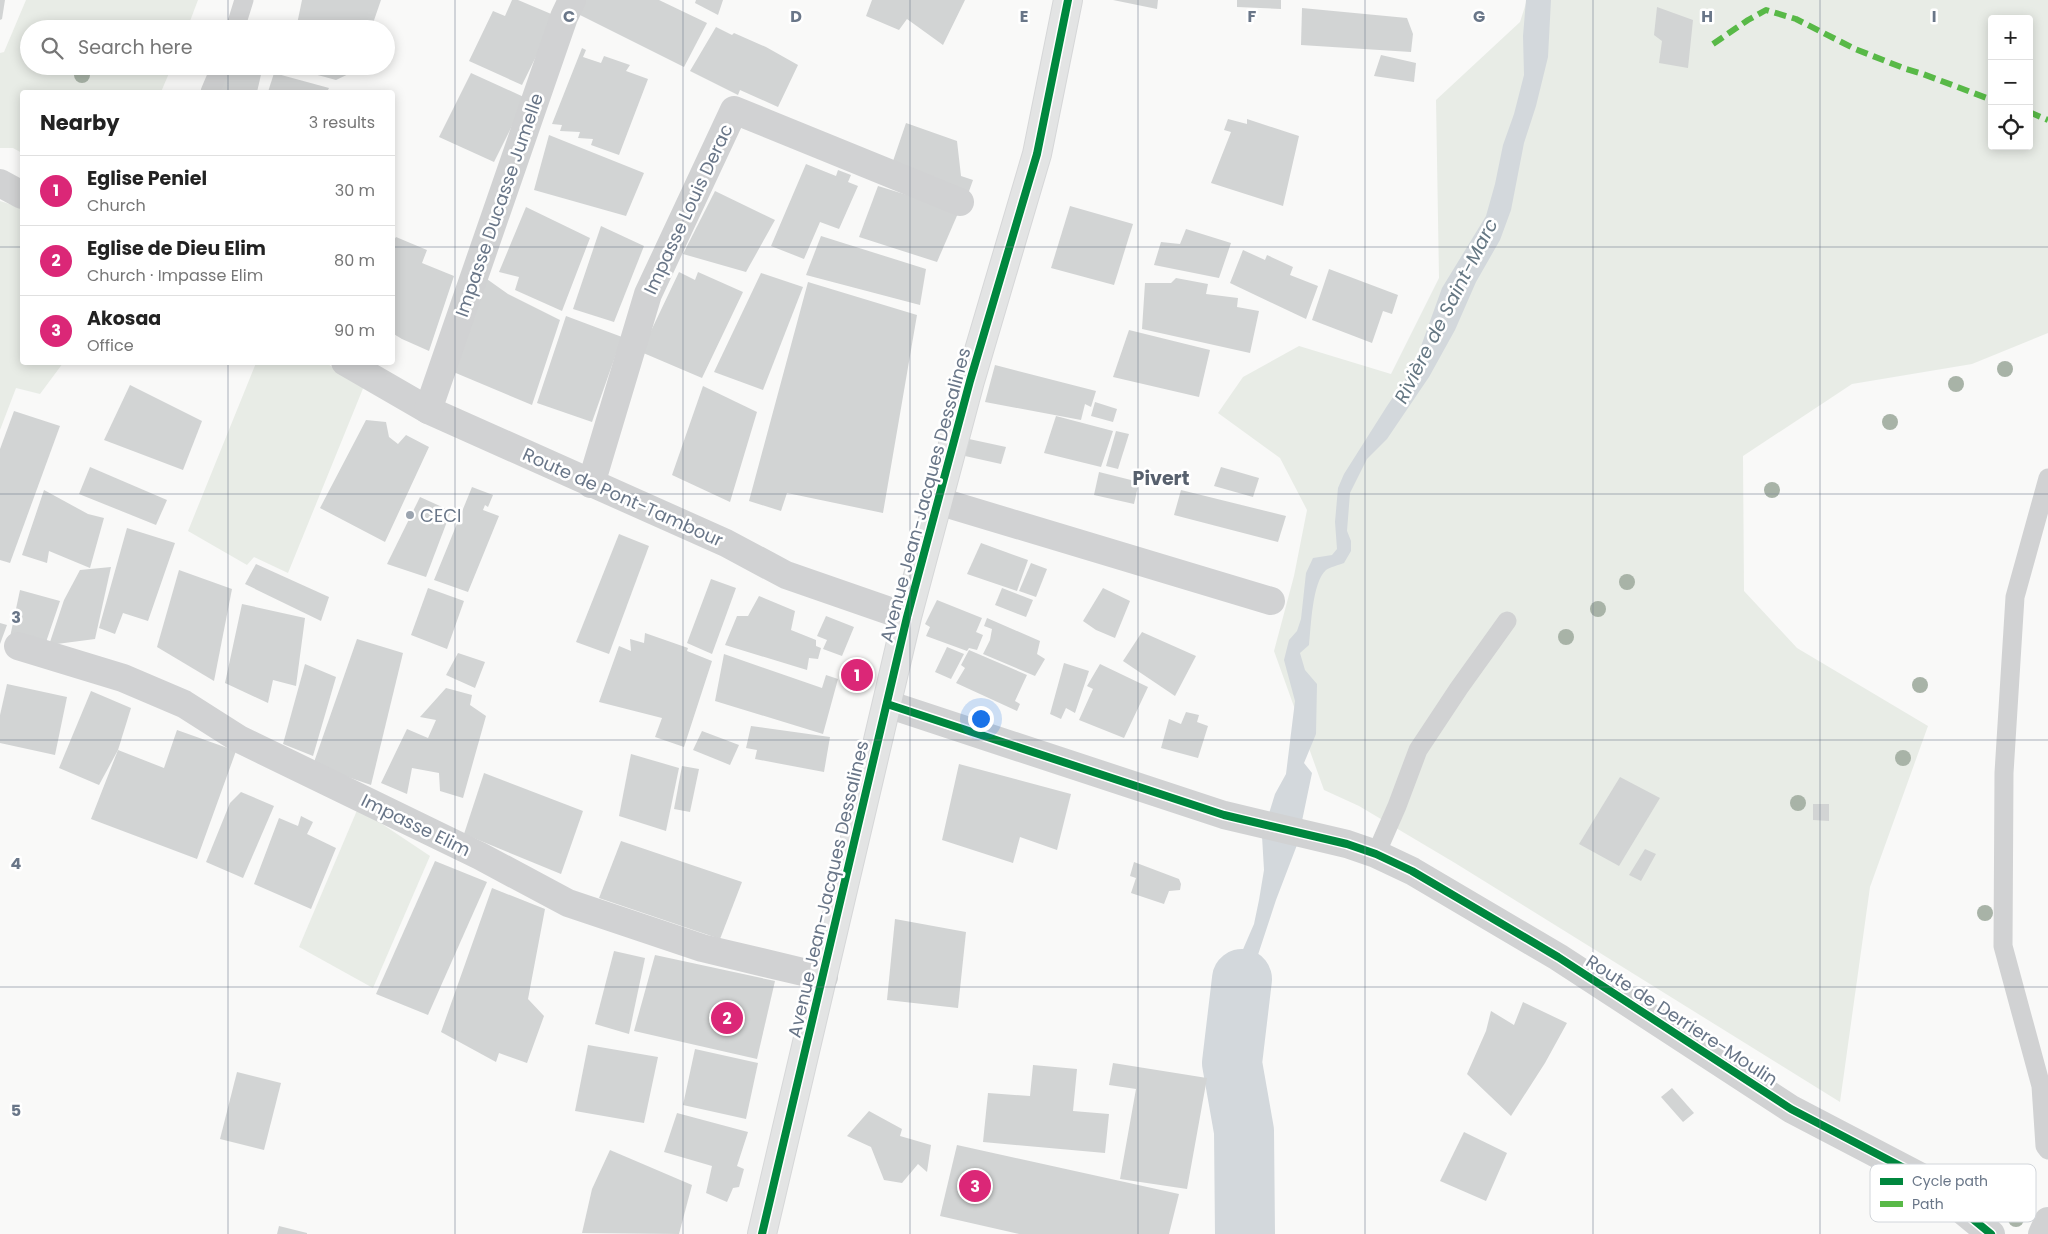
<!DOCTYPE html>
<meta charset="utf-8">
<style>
body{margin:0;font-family:Poppins,sans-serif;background:#f2f2f2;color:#222}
.controls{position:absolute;right:15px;top:15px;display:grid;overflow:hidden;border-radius:5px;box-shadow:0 2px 12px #0003}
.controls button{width:45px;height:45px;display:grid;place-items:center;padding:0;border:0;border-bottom:1px solid #e0e0e0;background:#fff;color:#222;font:25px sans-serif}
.you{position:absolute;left:980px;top:718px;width:18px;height:18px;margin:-12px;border:4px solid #fff;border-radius:50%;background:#1a73e8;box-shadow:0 0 0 8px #1a73e833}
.badge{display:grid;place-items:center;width:32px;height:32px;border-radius:50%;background:#db2777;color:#fff;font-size:16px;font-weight:700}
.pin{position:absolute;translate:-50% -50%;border:2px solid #fff;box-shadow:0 1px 5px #0006}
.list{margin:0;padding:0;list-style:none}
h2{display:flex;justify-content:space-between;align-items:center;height:65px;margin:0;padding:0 20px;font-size:21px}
h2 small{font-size:16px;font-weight:400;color:#767676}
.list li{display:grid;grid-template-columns:32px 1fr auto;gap:15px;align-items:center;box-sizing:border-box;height:70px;padding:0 20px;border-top:1px solid #e0e0e0}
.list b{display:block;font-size:19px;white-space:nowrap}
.list p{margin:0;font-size:16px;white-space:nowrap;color:#767676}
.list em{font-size:16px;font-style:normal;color:#767676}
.icon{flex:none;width:28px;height:28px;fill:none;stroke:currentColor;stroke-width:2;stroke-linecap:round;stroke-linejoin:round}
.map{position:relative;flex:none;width:2048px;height:1234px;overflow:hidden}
.search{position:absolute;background:#fff;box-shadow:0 2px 12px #0003;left:20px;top:20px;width:375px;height:55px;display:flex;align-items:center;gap:12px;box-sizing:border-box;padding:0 18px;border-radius:28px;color:#767676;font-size:19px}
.panel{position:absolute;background:#fff;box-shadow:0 2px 12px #0003;left:20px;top:90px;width:375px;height:275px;border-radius:5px}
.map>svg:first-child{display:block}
.green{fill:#e8ece6;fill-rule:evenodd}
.water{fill:#d3d8dc}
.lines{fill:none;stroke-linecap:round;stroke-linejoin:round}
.river{stroke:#d3d8dc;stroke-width:60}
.building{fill:#d2d4d4}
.secondary-casing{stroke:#d6d7d8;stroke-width:30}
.lane{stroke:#d1d2d3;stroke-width:19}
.street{stroke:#d1d2d3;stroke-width:28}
.secondary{stroke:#e3e4e4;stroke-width:28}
.quiet{stroke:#58b947;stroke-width:6;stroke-dasharray:12 6;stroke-linecap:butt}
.cycleway-casing{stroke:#fff;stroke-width:11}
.cycleway{stroke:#00873e;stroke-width:8}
.tree{fill:#a8b3a7}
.grid{fill:none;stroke:#697688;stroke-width:1;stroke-opacity:0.55}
.poi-dot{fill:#9ba4af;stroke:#fff;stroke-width:2}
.labels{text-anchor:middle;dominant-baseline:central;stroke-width:5;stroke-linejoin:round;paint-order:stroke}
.street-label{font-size:18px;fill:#697688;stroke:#fff}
.poi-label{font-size:18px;fill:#697688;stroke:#fff;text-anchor:start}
.water-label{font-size:19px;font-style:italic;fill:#657783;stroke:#fff}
.neighbourhood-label{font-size:19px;font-weight:bold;fill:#57606d;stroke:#fff}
.key{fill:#fff;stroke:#d2d6db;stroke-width:1}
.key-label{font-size:14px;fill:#697688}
.grid-label{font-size:16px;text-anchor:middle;font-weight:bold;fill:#697688;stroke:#fff;stroke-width:5;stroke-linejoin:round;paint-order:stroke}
</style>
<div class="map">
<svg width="2048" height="1234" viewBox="0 0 2048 1234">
<rect width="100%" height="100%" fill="#f9f9f8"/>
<!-- green -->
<g class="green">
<polygon points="26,0 198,0 187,29 29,29 29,66 172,66 161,92 22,92 22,153 13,148 0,148 0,53 4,52"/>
<path d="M1527,0h521v333l-76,31 -120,20 -109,72 1,135 53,57 131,78 -58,161 -30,215 -385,-239 -96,-57 -35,-16 -50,-139 20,-75 13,-66 -27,-52 -62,-45 25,-36 56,-31 92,28 48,-96 -3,-178 84,-78zM1992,19h37v127h-37z"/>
<polygon points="0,201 22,208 22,362 63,363 40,394 16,388 0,430"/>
<polygon points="256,363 326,363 364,386 288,573 254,557 247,565 188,531"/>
<polygon points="358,808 430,856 373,988 299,947"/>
</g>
<!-- water -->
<path class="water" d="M1526,0h25l-3,57 -12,49 -12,37 -13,67 -11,30 -24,42 -21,48 -26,47 -42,62 -20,20 -17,34 -3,38 4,10v10l-7,12c-5,2 -14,4 -18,7 -14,12 -15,58 -17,75l-9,8 5,17 12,14 -1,50 -12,29 8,10 -15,72 -21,55 -26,79 -13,73 -5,11 -7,-13 5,-59 11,-37 13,-30 5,-24 5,-30 -2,-34 13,-42 11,-20 9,-73 -11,-41 5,-20 8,-9 4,-12 5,-46 7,-15 19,-3 5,-6 -2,-27 3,-34 6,-14 43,-68 21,-31 12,-26 22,-61 44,-72 9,-32 8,-39 11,-31 10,-39 -1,-39z"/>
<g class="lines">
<!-- river -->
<polyline class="river" points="1242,979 1232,1063 1244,1131 1245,1234"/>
</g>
<!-- building -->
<g class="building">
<polygon points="0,0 5,0 2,19 0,20"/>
<polygon points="302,0 381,0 371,29 296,29"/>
<polygon points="512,0 518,0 556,16 522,85 469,61 493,11 505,16"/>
<polygon points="580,0 659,0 707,23 684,67 574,12"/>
<polygon points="696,0 723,0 718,15 695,3"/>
<polygon points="872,0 965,0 943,45 907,19 899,30 866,16"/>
<polygon points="1113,0 1158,0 1157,9"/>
<polygon points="1237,0 1281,0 1281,9 1237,7"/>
<polygon points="1657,7 1693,20 1688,68 1659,63 1662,41 1654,35"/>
<polygon points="1302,8 1407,18 1413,34 1411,52 1301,45"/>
<polygon points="716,27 732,35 734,33 766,47 798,65 778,107 740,90 738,95 690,71"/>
<polygon points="582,48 586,50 583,57 601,63 604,56 630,65 626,71 648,79 619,155 591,145 593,139 578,138 580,132 560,131 562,125 552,124"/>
<polygon points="1381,55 1416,63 1414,82 1374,76"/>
<polygon points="210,66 263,66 257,92 203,92"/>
<polygon points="358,66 357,70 336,80 288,67"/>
<polygon points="274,73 329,88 327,92 268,92"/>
<polygon points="471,73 526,98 494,162 439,137"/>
<polygon points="1228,119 1247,124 1247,119 1299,136 1283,206 1211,183 1231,132 1224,130"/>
<polygon points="906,123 957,141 961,176 973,180 968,194 891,167"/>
<polygon points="549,135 644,173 626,216 534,190"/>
<polygon points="806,164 836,176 838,170 851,175 848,182 858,186 839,229 820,222 804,259 771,246"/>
<polygon points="878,186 959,211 937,262 859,237"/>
<polygon points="715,191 775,220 746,272 683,254"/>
<polygon points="1070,206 1133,224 1114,285 1051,268"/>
<polygon points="526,207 590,238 562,311 515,290 519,277 499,272"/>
<polygon points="601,226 644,246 614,322 573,309"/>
<polygon points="1186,229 1231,243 1219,278 1154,265 1161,242 1180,244"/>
<polygon points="821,236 926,269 920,305 806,275"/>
<polygon points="396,237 427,250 422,263 454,276 429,351 402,339 392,333 392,243"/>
<polygon points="1243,250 1265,260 1267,255 1293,267 1290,275 1318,286 1306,319 1230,283"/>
<polygon points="1329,269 1398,295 1392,314 1383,311 1372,343 1312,320"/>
<polygon points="679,272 695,280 698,272 743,292 702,378 641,352"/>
<polygon points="761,273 803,287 763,390 714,372"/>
<polygon points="484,277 508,294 560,320 532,405 451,371"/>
<polygon points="1176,278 1208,284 1206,294 1238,298 1237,307 1259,311 1250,353 1142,329 1145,283 1171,283"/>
<polygon points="808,282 917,315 883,513 787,493 781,511 749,501"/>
<polygon points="566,316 622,337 592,422 537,403"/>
<polygon points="1129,330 1210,350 1199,397 1113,377"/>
<polygon points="995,365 1096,391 1091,407 1085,404 1081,420 985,402"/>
<polygon points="130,385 202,421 183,470 104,440"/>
<polygon points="703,386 757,412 730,502 672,475"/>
<polygon points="1095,402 1117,409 1113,422 1091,416"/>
<polygon points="14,411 60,426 10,563 0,560 0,449"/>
<polygon points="1056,416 1113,431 1101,467 1044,453"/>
<polygon points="366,420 386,422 389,437 398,444 406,435 429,447 385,542 320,508"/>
<polygon points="1116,431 1129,434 1118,469 1106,466"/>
<polygon points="969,439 1006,447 1001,464 965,456"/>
<polygon points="90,467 167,500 156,525 79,494"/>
<polygon points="1221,467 1259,478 1253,497 1214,486"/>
<polygon points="1099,472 1139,482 1134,504 1094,495"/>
<polygon points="472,487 493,495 488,507 485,505 483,510 499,516 468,592 434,580"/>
<polygon points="44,490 88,514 104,518 90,568 49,551 47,563 22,555"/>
<polygon points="1181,490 1286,516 1278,542 1174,515"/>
<polygon points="420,497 451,511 426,577 387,564"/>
<polygon points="127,528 175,543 148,621 123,613 115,634 99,628"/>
<polygon points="619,534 649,546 609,654 576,642"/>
<polygon points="981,543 1028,560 1017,591 967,574"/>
<polygon points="1031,563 1047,569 1036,597 1019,591"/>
<polygon points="256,564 329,597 321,621 245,584"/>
<polygon points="111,567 95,639 49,645 64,600 80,570"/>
<polygon points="179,570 232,589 214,681 157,647"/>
<polygon points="711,579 736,588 712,654 687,643"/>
<polygon points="428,588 464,601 447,649 411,635"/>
<polygon points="1002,588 1033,600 1026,617 995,605"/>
<polygon points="1103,588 1130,601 1115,638 1096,630 1083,621"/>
<polygon points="20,590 60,601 44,648 10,637"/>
<polygon points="759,596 795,611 791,630 816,640 816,646 821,648 818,659 809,658 807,670 725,645 737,616 748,616"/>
<polygon points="937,600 982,618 976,632 983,635 977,650 969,648 967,651 926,636 930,627 925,624"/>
<polygon points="242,604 305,618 296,686 273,680 268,703 225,683"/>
<polygon points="826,616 854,627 842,656 823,649 827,640 817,636"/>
<polygon points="987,618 1040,641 1037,654 1045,659 1035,676 983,654 990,640 992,629 984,626"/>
<polygon points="0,623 7,625 0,644"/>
<polygon points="1142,632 1196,656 1175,696 1123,661"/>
<polygon points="645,633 688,648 687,651 712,661 684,747 655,737 662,718 599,702 619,646 631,651 630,639 644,643"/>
<polygon points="357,639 403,653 371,785 313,765"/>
<polygon points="947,647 964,654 951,679 935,672"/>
<polygon points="969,650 1027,675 1015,701 1020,704 1017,711 956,683 965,668 961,665"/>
<polygon points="458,653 485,662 475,688 446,675"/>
<polygon points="724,654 822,688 826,675 838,679 823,734 715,701"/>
<polygon points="1064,663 1089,671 1075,713 1066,708 1061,719 1050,714"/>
<polygon points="305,664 336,677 313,756 283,744"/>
<polygon points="1100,664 1148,687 1124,738 1079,720 1093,689 1087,686"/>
<polygon points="7,684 67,697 55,755 0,743 0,715"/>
<polygon points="446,688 472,695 470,705 486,716 463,798 440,791 439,773 412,768 407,794 381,783 407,729 428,738 436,720 420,717"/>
<polygon points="91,691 131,708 118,750 99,785 59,768"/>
<polygon points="1186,712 1199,715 1197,722 1208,726 1198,758 1161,748 1169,719 1181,724"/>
<polygon points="751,726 830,737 824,772 755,759 757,750 746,748"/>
<polygon points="177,730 236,751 197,859 91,819 118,750 164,768"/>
<polygon points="702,731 739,745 730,765 693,750"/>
<polygon points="631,754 679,768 666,831 619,816"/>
<polygon points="959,764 1071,794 1057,850 1020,837 1013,863 942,840"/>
<polygon points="682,766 699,769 690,812 674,809"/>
<polygon points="484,773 583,811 561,874 464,834"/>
<polygon points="1620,777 1660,798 1619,866 1579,844"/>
<polygon points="241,792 274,806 243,878 206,862 230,803"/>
<polygon points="1813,804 1829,804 1829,821 1813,820"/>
<polygon points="301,816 313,822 307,834 336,848 311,909 254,884 279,818 298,826"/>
<polygon points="621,841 742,882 720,939 599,898"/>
<polygon points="1645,849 1656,854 1641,881 1629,875"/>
<polygon points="435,861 487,882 428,1015 376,994"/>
<polygon points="1134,862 1179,879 1181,884 1180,890 1169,891 1164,904 1131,893 1136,878 1130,876"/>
<polygon points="492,888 545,909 528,999 544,1016 527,1063 499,1053 496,1062 441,1032"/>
<polygon points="895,919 966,932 958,1008 887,1000"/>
<polygon points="614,951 645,958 629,1034 595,1024"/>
<polygon points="655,955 775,981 757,1059 634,1031"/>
<polygon points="1523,1002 1567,1023 1545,1063 1511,1116 1467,1074 1486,1031 1491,1011 1514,1025"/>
<polygon points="588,1045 658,1057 644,1123 575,1111"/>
<polygon points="695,1049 758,1063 746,1119 683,1105"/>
<polygon points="1113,1063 1207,1078 1187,1189 1120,1179 1136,1089 1109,1085"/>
<polygon points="1033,1065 1077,1069 1073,1111 1109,1114 1105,1153 983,1142 988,1093 1030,1096"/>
<polygon points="237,1072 281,1083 264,1150 220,1139"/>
<polygon points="1672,1088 1694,1113 1683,1122 1661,1097"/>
<polygon points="869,1111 902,1129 900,1136 931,1145 927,1172 918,1164 902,1183 884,1180 871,1147 847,1136"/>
<polygon points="677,1113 748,1132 737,1166 744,1169 739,1187 733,1188 727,1202 706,1193 712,1166 664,1152"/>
<polygon points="1464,1132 1507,1153 1486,1201 1440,1181"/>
<polygon points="957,1145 1179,1194 1169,1234 1019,1234 940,1216"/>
<polygon points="610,1150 692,1185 679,1234 582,1233 592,1189"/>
<polygon points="279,1226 307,1233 307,1234 277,1234"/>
</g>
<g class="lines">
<defs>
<polyline id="secondary" points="762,1234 907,617 970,381 1037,154 1068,0"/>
</defs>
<!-- secondary casing -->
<use href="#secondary" class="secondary-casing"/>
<!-- lane -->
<g class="lane">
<polyline points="235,29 244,0"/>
<polyline points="210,92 221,66"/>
<polyline points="2048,478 2015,597 2004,773 2003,946 2041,1086 2045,1146 2048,1150"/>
<polyline points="1376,854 1397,806 1418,750 1459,688 1507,621"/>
</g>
<!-- street -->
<g class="street">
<polyline points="0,183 22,195"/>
<polyline points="345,362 428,410 726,543 786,575 907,617"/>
<polyline points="428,410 564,17 572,0"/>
<polyline points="591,484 648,294 734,110 960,202"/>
<polyline points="938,501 1271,601"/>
<polyline points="18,646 123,678 184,704 239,739 480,856 568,903 702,948 824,977"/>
<polyline points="887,704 1224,815 1347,844 1376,854 1412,871 1558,957 1791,1109 1923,1178 1991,1234"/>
<polyline points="2042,1234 2048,1221"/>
</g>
<!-- secondary -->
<use href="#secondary" class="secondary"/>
<!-- quiet -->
<g class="quiet">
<polyline points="1713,44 1748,20 1766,10 1796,19 1855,49 1906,69 1923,74 1992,100"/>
<polyline points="2029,112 2048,120"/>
</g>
<defs>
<g id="cycleway">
<polyline points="887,704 1224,815 1347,844 1376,854 1412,871 1558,957 1791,1109 1923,1178 1991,1234"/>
<polyline points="762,1234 907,617 970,381 1037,154 1068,0"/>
</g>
</defs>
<!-- cycleway casing -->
<use href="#cycleway" class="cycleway-casing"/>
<!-- cycleway -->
<use href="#cycleway" class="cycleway"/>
</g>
<!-- trees -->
<g class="tree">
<circle cx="82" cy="75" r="8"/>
<circle cx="2005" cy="369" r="8"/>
<circle cx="1956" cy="384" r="8"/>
<circle cx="1890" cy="422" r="8"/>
<circle cx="1772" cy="490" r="8"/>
<circle cx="1627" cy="582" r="8"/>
<circle cx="1598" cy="609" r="8"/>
<circle cx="1566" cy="637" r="8"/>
<circle cx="1920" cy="685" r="8"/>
<circle cx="1903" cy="758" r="8"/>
<circle cx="1798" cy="803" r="8"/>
<circle cx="1985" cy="913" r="8"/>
<circle cx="2016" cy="1219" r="8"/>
</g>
<!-- grid -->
<path class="grid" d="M228,0v29M455,0v1234M683,0v1234M910,0v1234M1138,0v1234M1365,0v1234M1593,0v1234M1820,0v1234M228,66v26M0,247h22M392,247h1656M228,362v872M0,494h2048M0,740h2048M0,987h2048"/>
<!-- markers -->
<circle class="poi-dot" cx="410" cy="515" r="5"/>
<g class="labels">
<!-- street labels -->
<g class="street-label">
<text transform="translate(499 205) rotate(-71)">Impasse Ducasse Jumelle</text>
<text transform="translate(688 209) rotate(-65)">Impasse Louis Derac</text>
<text transform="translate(925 495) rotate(-75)">Avenue Jean-Jacques Dessalines</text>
<text transform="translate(623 497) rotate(24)">Route de Pont-Tambour</text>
<text transform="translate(416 825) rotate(26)">Impasse Elim</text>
<text transform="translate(828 889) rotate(-77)">Avenue Jean-Jacques Dessalines</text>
<text transform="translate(1682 1020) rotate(33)">Route de Derriere-Moulin</text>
</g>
<!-- poi labels -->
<g class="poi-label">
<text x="420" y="515">CECI</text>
</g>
<!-- water labels -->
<g class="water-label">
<text transform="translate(1446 311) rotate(-63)">Rivière de Saint-Marc</text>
</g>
<!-- neighbourhood labels -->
<g class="neighbourhood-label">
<text x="1161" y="478">Pivert</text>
</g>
</g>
<!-- legend -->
<rect x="1870" y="1164" width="166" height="58" rx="8" class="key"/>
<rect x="1880" y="1178" width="23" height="7" fill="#00873e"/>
<rect x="1880" y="1201" width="23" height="6" fill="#58b947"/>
<g class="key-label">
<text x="1912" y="1186">Cycle path</text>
<text x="1912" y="1209">Path</text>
</g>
<g class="grid-label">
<text x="569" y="22">C</text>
<text x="796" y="22">D</text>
<text x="1024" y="22">E</text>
<text x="1252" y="22">F</text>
<text x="1479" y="22">G</text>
<text x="1707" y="22">H</text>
<text x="1934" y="22">I</text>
<text x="16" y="623">3</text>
<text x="16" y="869">4</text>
<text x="16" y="1116">5</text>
</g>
</svg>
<div class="controls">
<button>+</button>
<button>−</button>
<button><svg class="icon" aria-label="locate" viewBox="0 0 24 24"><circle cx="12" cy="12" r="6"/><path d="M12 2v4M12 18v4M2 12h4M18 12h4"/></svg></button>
</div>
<div class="you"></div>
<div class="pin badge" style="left:857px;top:675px">1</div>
<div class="pin badge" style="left:727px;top:1018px">2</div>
<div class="pin badge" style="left:975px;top:1186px">3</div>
<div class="search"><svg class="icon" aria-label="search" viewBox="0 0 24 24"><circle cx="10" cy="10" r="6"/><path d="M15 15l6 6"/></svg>Search here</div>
<section class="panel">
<h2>Nearby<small>3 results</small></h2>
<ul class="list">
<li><span class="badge">1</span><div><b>Eglise Peniel</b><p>Church</p></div><em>30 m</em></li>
<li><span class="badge">2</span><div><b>Eglise de Dieu Elim</b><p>Church · Impasse Elim</p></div><em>80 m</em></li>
<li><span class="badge">3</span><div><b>Akosaa</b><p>Office</p></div><em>90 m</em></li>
</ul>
</section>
</div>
